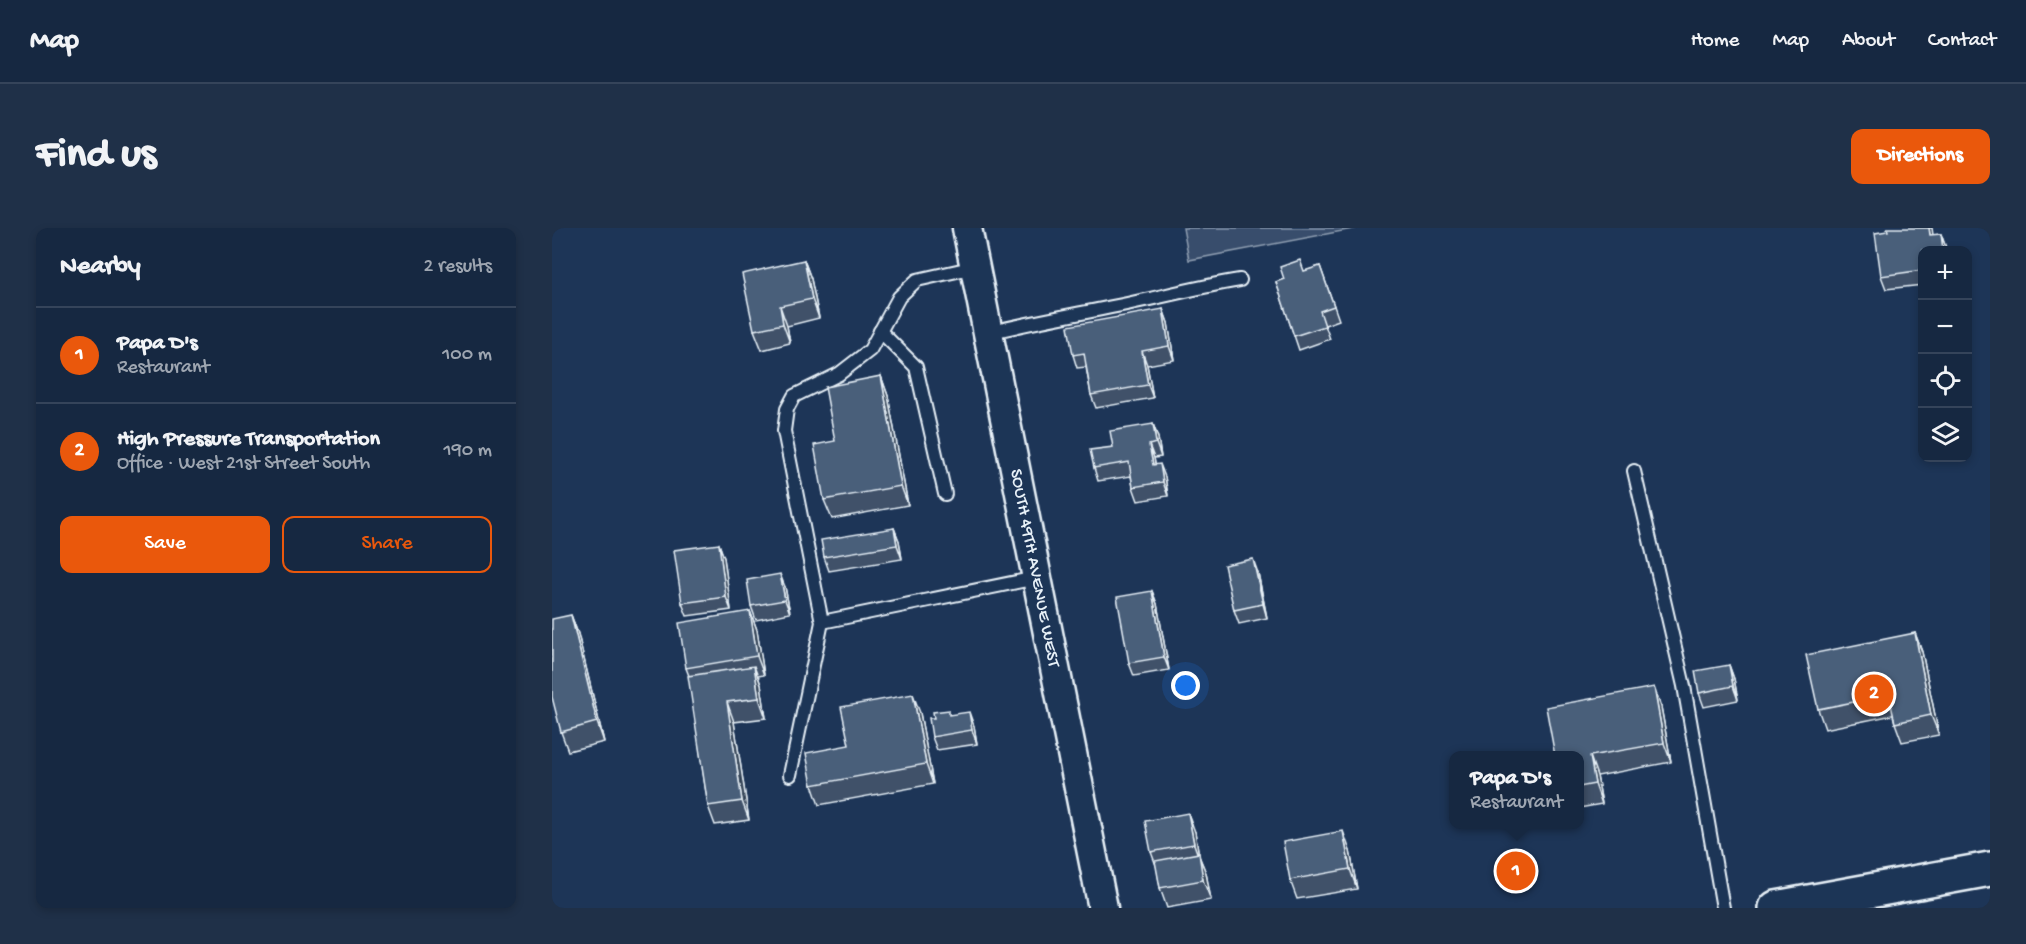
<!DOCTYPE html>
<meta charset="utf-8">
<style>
body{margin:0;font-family:"Gochi Hand",sans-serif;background:#1f3048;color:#f1f3f6}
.controls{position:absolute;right:18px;top:18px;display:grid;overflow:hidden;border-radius:12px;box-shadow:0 3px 9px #0003}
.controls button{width:54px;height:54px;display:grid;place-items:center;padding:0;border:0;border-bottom:2px solid #35445a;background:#162841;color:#f1f3f6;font:30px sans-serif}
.you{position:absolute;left:634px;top:458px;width:21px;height:21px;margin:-15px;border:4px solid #fff;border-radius:50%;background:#1a73e8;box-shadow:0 0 0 9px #1a73e833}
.badge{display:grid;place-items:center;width:39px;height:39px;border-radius:50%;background:#ea580c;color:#fff;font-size:20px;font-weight:700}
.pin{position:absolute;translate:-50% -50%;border:3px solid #fff;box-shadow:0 2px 6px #0006}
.popup{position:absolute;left:897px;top:523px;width:135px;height:78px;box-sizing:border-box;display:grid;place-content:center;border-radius:12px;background:#162841;filter:drop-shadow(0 2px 4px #0005);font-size:20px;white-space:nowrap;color:#9ea6b1}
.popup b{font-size:22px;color:#f1f3f6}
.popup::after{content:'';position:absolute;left:50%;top:100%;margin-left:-12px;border:12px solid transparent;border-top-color:#162841}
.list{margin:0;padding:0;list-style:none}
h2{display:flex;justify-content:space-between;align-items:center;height:78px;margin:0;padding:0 24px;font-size:26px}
h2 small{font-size:20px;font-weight:400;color:#9ea6b1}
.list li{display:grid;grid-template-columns:39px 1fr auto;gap:18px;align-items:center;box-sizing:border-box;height:96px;padding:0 24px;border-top:2px solid #35445a}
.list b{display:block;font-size:22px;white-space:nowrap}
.list p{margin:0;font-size:20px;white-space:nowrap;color:#9ea6b1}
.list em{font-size:20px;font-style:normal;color:#9ea6b1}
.actions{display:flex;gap:12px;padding:18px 24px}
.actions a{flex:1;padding:14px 0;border:2px solid #ea580c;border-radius:12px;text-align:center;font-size:21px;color:#ea580c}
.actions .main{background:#ea580c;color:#fff}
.icon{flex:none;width:33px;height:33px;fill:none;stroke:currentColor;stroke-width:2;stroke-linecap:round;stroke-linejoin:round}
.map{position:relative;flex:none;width:1438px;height:680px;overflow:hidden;border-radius:12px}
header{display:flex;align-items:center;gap:36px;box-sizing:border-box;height:84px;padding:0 30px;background:#162841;border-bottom:2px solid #35445a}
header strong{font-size:28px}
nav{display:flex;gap:33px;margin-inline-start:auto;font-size:21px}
.intro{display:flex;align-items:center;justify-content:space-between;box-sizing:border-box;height:144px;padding:0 36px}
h1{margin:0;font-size:42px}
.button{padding:15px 27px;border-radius:12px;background:#ea580c;color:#fff;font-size:21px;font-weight:700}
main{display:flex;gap:36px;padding:0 36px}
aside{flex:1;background:#162841;border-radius:12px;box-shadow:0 3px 9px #0003}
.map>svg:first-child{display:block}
.green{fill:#374d6c;stroke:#909fb2;stroke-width:1.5}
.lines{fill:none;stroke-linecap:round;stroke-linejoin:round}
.service-casing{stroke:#e8f1f8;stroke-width:16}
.tertiary-casing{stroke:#e8f1f8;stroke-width:33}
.secondary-casing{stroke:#e8f1f8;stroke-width:38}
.service{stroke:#1d3557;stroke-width:12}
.tertiary{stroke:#1d3557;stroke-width:28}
.secondary{stroke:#1d3557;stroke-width:33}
.wall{fill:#3f5169;stroke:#e8f1f8;stroke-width:1.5}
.shaded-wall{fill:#334255;stroke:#e8f1f8;stroke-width:1.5}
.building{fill:#495e7a;stroke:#e8f1f8;stroke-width:1.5}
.labels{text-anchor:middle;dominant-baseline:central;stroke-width:4.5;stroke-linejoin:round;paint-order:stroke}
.street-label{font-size:18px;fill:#e8f1f8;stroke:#1d3557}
</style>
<header>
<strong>Map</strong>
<nav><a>Home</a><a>Map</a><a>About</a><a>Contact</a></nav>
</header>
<div class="intro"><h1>Find us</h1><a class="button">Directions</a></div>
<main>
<aside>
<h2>Nearby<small>2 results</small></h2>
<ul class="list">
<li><span class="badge">1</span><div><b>Papa D's</b><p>Restaurant</p></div><em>100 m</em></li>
<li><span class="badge">2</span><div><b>High Pressure Transportation</b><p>Office · West 21st Street South</p></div><em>190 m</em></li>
</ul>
<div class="actions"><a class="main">Save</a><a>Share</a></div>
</aside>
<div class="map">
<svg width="1438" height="680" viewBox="0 0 1438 680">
<rect width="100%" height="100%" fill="#1d3557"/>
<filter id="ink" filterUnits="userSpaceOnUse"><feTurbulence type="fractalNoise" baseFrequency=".0167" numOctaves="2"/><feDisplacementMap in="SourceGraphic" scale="12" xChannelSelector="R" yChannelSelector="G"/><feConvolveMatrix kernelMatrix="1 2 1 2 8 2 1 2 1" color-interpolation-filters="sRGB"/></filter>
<g filter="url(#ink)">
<!-- green -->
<polygon class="green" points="631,0 806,0 637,32"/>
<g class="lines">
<defs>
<g id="service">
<polyline points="328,103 364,139 393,266"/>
<path d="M435,105c54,-13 109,-22 163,-34 30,-7 59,-14 90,-19"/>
<polyline points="1082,243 1132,458 1171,680"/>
<polyline points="270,394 232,203 235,181 242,168 287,146 318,122 347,69 365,52 423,39"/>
<polyline points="238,547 270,394 484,350"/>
</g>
<polyline id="tertiary" points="415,0 551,680"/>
<polyline id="secondary" points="1224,680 1438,641"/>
</defs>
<!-- service casing -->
<use href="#service" class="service-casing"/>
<!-- tertiary casing -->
<use href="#tertiary" class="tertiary-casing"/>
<!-- secondary casing -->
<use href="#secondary" class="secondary-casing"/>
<!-- service -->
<use href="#service" class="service"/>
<!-- tertiary -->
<use href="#tertiary" class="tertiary"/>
<!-- secondary -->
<use href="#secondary" class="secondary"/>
</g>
<!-- wall -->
<g class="wall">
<polygon points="1389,6 1394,20 1371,22 1371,57 1334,61 1329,48 1381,7"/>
<polygon points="252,32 259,51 267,90 235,98 238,115 210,122 202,102"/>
<polygon points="768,38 787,92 773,97 778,111 747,122 724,54"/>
<polygon points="611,81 616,95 622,132 595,137 601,170 544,180 539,167 534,139 525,140 521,127"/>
<polygon points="329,148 336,168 356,277 280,291 272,272"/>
<polygon points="601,196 606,210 609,229 602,230 603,237 613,249 616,268 586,273 581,259 579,248 546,253 542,240 561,219"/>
<polygon points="342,300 347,313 350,331 277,343 272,329"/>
<polygon points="167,316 172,330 179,382 135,388 130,375"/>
<polygon points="706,345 715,390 687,396 682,382"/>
<polygon points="233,359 238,385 204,392 199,378"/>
<polygon points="600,363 605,376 617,442 582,448 577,435"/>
<polygon points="198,383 205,402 212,447 206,448 209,457 214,490 182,494 197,592 163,597 156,578 137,448 134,440"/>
<polygon points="19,387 26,406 52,514 16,523 9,504"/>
<polygon points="1363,405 1370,424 1387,507 1350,514 1343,495 1341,487 1273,501 1266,481"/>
<polygon points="1177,437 1182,451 1186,472 1152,479 1147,465"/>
<polygon points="1109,479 1119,534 1045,548 1050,576 1027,580 1027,528"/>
<polygon points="368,485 381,556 267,577 260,557 297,517"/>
<polygon points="398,487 422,498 425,516 385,522 380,509"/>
<polygon points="643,604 647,628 654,645 659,672 615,680 608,660 605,640 599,624"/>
<polygon points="798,623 805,661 745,671 738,652"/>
</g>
<!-- shaded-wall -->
<g class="shaded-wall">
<polygon points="1377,0 1380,0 1383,21 1378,7"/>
<polygon points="1389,6 1394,20 1394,22 1391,22"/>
<polygon points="252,32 259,51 267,90 260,71"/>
<polygon points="228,78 235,98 238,115 231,96"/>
<polygon points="611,81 616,95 622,132 617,118"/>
<polygon points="590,123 595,137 601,170 596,157"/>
<polygon points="329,148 336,168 356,277 349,258"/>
<polygon points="601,196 606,210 609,229 604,215"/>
<polygon points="597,217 602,230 606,251 601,237"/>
<polygon points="608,236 613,249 616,268 611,254"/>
<polygon points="342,300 347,313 350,331 345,317"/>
<polygon points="167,316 172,330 179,382 174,369"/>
<polygon points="701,331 706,345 715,390 711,376"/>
<polygon points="228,346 233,359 238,385 233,372"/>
<polygon points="600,363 605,376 617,442 612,429"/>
<polygon points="198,383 205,402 212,447 205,428"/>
<polygon points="19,387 26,406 52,514 45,494"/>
<polygon points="1363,405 1370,424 1387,507 1379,487"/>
<polygon points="1177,437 1182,451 1186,472 1181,458"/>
<polygon points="202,438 209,457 214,490 207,470"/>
<polygon points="1102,459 1109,479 1119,534 1112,515"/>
<polygon points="361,466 368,485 381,556 374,536"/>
<polygon points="175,474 182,494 197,592 190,573"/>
<polygon points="417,484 422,498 425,516 420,502"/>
<polygon points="1038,528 1045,548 1050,576 1043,556"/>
<polygon points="636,585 643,604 647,628 654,645 659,672 651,652 648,633 642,616"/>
<polygon points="791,603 798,623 805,661 798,641"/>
</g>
<!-- building -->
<g class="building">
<polygon points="1335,0 1377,0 1378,7 1389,6 1391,22 1371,22 1371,42 1329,48 1323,5 1336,3"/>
<polygon points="252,32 260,71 228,78 231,96 202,102 190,46"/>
<polygon points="748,32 752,43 768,38 782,78 768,83 773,98 742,108 724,54 732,51 728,39"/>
<polygon points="611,81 617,118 590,123 596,157 539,167 532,125 521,127 516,98"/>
<polygon points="329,148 349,258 272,272 262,217 283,213 273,159"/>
<polygon points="601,196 604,215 597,217 601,237 608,236 611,254 581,259 577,234 542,240 538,222 561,219 558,203"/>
<polygon points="342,300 345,317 272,329 269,312"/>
<polygon points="167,316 174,369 130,375 122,322"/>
<polygon points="701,331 711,376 682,382 672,337"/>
<polygon points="228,346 233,372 199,378 195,352"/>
<polygon points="600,363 612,429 577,435 565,369"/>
<polygon points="198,383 205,428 134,440 127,395"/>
<polygon points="19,387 45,494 9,504 0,469 0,391"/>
<polygon points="1363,405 1379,487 1343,495 1337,467 1266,481 1254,427"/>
<polygon points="1177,437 1181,458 1147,465 1143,443"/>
<polygon points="202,438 207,470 175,474 190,573 156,578 136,448"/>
<polygon points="1102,459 1112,515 1038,528 1043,556 1027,559 1027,528 1003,528 994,479"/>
<polygon points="361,466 374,536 260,557 254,525 297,517 289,479"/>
<polygon points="397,482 397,487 417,484 420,502 380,509 377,490 382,490 381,484"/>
<polygon points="636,585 642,616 599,624 593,593"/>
<polygon points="791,603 798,641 738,652 731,614"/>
<polygon points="647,625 651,652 608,660 603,633"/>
</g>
</g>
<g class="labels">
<!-- street labels -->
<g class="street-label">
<text transform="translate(482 340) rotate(79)">SOUTH 49TH AVENUE WEST</text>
</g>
</g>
</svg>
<div class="controls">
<button>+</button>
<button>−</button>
<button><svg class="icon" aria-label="locate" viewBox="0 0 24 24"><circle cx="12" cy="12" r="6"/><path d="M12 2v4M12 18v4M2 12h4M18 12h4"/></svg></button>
<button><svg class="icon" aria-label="layers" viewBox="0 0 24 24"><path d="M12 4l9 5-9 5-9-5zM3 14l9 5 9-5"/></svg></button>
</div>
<div class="you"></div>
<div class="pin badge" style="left:964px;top:643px">1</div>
<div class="popup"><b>Papa D's</b>Restaurant</div>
<div class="pin badge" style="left:1322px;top:466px">2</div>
</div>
</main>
